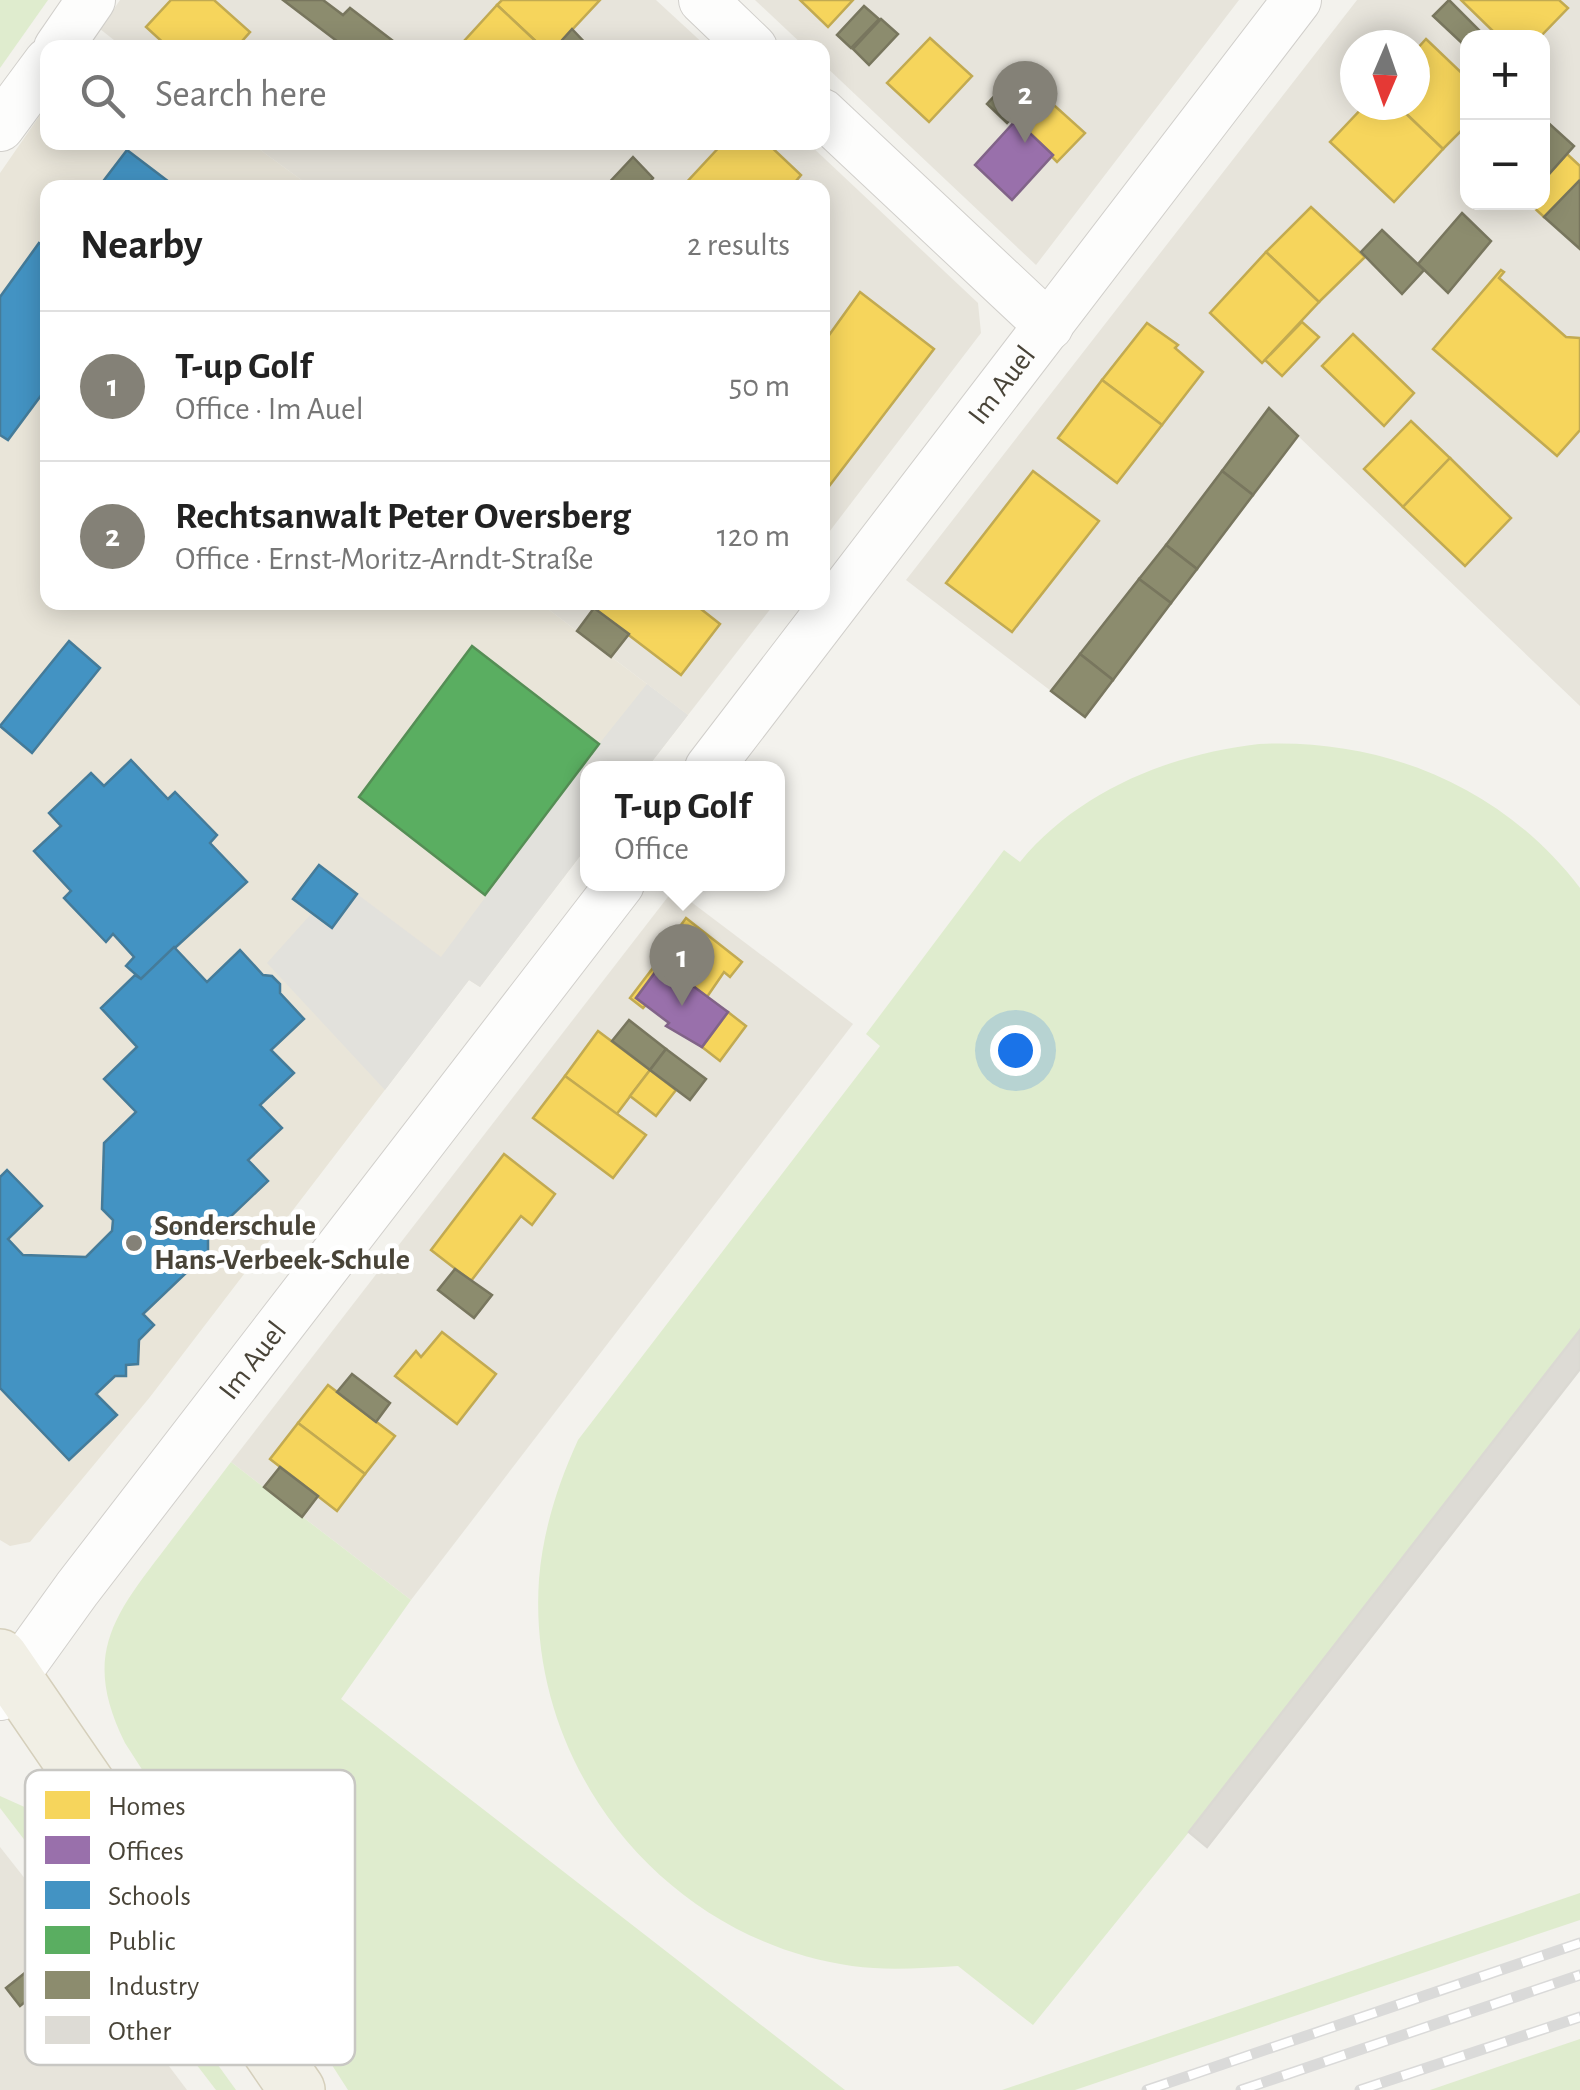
<!DOCTYPE html>
<meta charset="utf-8">
<style>
body{margin:0;font-family:"Alegreya Sans",sans-serif;background:#f6f6f6;color:#222}
.controls{position:absolute;right:30px;top:30px;display:grid;overflow:hidden;border-radius:20px;box-shadow:0 5px 25px #0003}
.controls button{width:90px;height:90px;display:grid;place-items:center;padding:0;border:0;border-bottom:2px solid #e0e0e0;background:#fff;color:#222;font:50px sans-serif}
.compass{position:absolute;left:1340px;top:30px;width:90px;height:90px;border-radius:50%;background:#fff;box-shadow:0 5px 25px #0003;rotate:182deg}
.you{position:absolute;left:1015px;top:1050px;width:35px;height:35px;margin:-25px;border:8px solid #fff;border-radius:50%;background:#1a73e8;box-shadow:0 0 0 15px #1a73e833}
.badge{display:grid;place-items:center;width:65px;height:65px;border-radius:50%;background:#848177;color:#fff;font-size:32px;font-weight:700}
.pin{position:absolute;translate:-50% -82px;filter:drop-shadow(0 2px 5px #0008)}
.pin::after{content:'';position:absolute;top:52px;width:35px;height:30px;background:inherit;clip-path:polygon(0 0,100% 0,50% 100%)}
.popup{position:absolute;left:580px;top:761px;width:205px;height:130px;box-sizing:border-box;display:grid;place-content:center;border-radius:20px;background:#fff;filter:drop-shadow(0 2px 8px #0005);font-size:32px;white-space:nowrap;color:#767676}
.popup b{font-size:38px;color:#222}
.popup::after{content:'';position:absolute;left:50%;top:100%;margin-left:-20px;border:20px solid transparent;border-top-color:#fff}
.list{margin:0;padding:0;list-style:none}
h2{display:flex;justify-content:space-between;align-items:center;height:130px;margin:0;padding:0 40px;font-size:42px}
h2 small{font-size:32px;font-weight:400;color:#767676}
.list li{display:grid;grid-template-columns:65px 1fr auto;gap:30px;align-items:center;box-sizing:border-box;height:150px;padding:0 40px;border-top:2px solid #e0e0e0}
.list b{display:block;font-size:38px;white-space:nowrap}
.list p{margin:0;font-size:32px;white-space:nowrap;color:#767676}
.list em{font-size:32px;font-style:normal;color:#767676}
.icon{flex:none;width:55px;height:55px;fill:none;stroke:currentColor;stroke-width:2;stroke-linecap:round;stroke-linejoin:round}
.map{position:relative;flex:none;width:1580px;height:2090px;overflow:hidden}
.search{position:absolute;background:#fff;box-shadow:0 5px 25px #0003;left:40px;top:40px;width:790px;height:110px;display:flex;align-items:center;gap:25px;box-sizing:border-box;padding:0 35px;border-radius:20px;color:#767676;font-size:38px}
.panel{position:absolute;background:#fff;box-shadow:0 5px 25px #0003;left:40px;top:180px;width:790px;height:430px;border-radius:20px}
.map>svg:first-child{display:block}
.residential{fill:#e7e4db;fill-rule:evenodd}
.education{fill:#e9e5d9}
.green{fill:#dfecce}
.parking{fill:#e2e1dc}
.homes{fill:#f6d55c;stroke:#c2aa51;stroke-width:2.5}
.offices{fill:#9970ab;stroke:#816388;stroke-width:2.5}
.schools{fill:#4393c3;stroke:#457b99;stroke-width:2.5}
.public{fill:#5aae61;stroke:#558e55;stroke-width:2.5}
.industry{fill:#8c8c6e;stroke:#78765e;stroke-width:2.5}
.building{fill:#dddbd5;stroke:#dbd9d3;stroke-width:2.5}
.lines{fill:none;stroke-linecap:round;stroke-linejoin:round}
.minor-casing{stroke:#d1cfcb;stroke-width:50}
.major-casing{stroke:#d5cfbb;stroke-width:58}
.minor{stroke:#fdfdfc;stroke-width:48}
.major{stroke:#f1efe5;stroke-width:55}
.rail-casing{stroke:#dadad9;stroke-width:11}
.rail{stroke:#fff;stroke-width:8;stroke-dasharray:22;stroke-linecap:butt}
.poi-dot{fill:#848177;stroke:#fff;stroke-width:4}
.labels{text-anchor:middle;dominant-baseline:central;stroke-width:10;stroke-linejoin:round;paint-order:stroke}
.street-label{font-size:30px;fill:#494438;stroke:#fff}
.poi-label{font-size:30px;font-weight:bold;fill:#494438;stroke:#fff;text-anchor:start}
.key{fill:#fff;stroke:#c8c7c3;stroke-width:2.5}
.key-label{font-size:28px;fill:#494438}
</style>
<div class="map">
<svg width="1580" height="2090" viewBox="0 0 1580 2090">
<rect width="100%" height="100%" fill="#f3f2ed"/>
<!-- residential -->
<g class="residential">
<polygon points="120,0 656,0 707,47 124,48 100,29"/>
<polygon points="755,0 1239,0 1036,265 823,64 822,48 805,47"/>
<path d="M1357,0h223v706l-282,-270 -213,281 -179,-137zM1468,38h74v164h-74zM1355,45h60v60h-60z"/>
<polygon points="251,143 808,143 978,303 981,333 823,540 822,188 311,187"/>
<polygon points="540,603 775,603 688,715"/>
<polygon points="674,889 853,1024 411,1600 231,1462"/>
<polygon points="0,1847 85,1955 187,2090 0,2090"/>
</g>
<!-- education -->
<polygon class="education" points="47,105 48,142 251,143 311,187 48,188 48,602 540,603 688,715 647,768 587,768 587,847 480,987 469,980 150,1397 30,1542 10,1546 0,1540 0,173"/>
<!-- green -->
<g class="green">
<polygon points="0,0 48,0 0,68"/>
<path d="M1259,744c125,-6 244,43 321,144v481l-373,478 -18,-15 -156,193 -75,-59c-35,2 -70,5 -106,0 -188,-27 -326,-199 -313,-387 4,-49 19,-95 39,-139l302,-394 -14,-12 138,-184 16,12c58,-71 150,-108 239,-118z"/>
<path d="M231,1462l180,138 -70,99 504,391h-497l-223,-347c-41,-83 -16,-122 36,-189 23,-31 47,-61 70,-92z"/>
<polygon points="0,1796 29,1809 47,1828 236,2090 216,2090 0,1808"/>
<polygon points="1580,1893 1580,1920 1075,2090 1002,2090"/>
<polygon points="1580,2039 1580,2090 1430,2090"/>
</g>
<!-- parking -->
<polygon class="parking" points="647,684 688,715 647,768 587,768 587,847 480,987 469,980 385,1090 267,963 312,913 332,928 357,894 441,957 599,744"/>
<!-- homes -->
<g class="homes">
<polygon points="171,0 214,0 250,32 236,48 169,48 146,27"/>
<polygon points="502,0 600,0 555,48 543,48 497,5"/>
<polygon points="800,0 853,0 828,27"/>
<polygon points="1461,0 1559,0 1568,8 1539,38 1500,38"/>
<polygon points="497,5 543,48 473,48 465,40"/>
<polygon points="930,38 972,76 929,122 887,83"/>
<polygon points="1426,39 1468,79 1468,124 1443,149 1397,105 1415,105 1415,51"/>
<polygon points="1036,89 1085,133 1057,162 1052,157 1053,155 1016,120 1014,123 1009,118"/>
<polygon points="1365,105 1397,105 1443,149 1394,202 1330,142"/>
<polygon points="724,142 766,142 801,175 790,188 689,188 685,184"/>
<polygon points="1567,154 1580,166 1580,183 1544,217 1528,202 1542,202 1542,182"/>
<polygon points="1311,207 1365,257 1319,302 1266,252"/>
<polygon points="1266,252 1319,302 1262,363 1210,313"/>
<polygon points="1501,270 1504,272 1499,278 1566,337 1580,338 1580,430 1557,456 1433,349"/>
<polygon points="860,292 934,349 830,485 822,479 822,345"/>
<polygon points="1302,322 1319,337 1282,376 1265,360"/>
<polygon points="1147,323 1178,345 1175,348 1203,372 1162,425 1102,380"/>
<polygon points="1353,334 1414,393 1384,426 1322,366"/>
<polygon points="1102,380 1162,425 1117,483 1058,438"/>
<polygon points="1411,421 1450,458 1403,507 1364,469"/>
<polygon points="1450,458 1511,518 1465,566 1403,507"/>
<polygon points="1033,471 1099,521 1012,632 946,583"/>
<polygon points="596,602 692,602 720,624 681,675 592,607"/>
<polygon points="686,918 742,962 730,977 724,972 707,997 657,958"/>
<polygon points="659,960 662,963 636,998 646,1005 643,1008 630,998"/>
<polygon points="728,1012 746,1026 720,1061 702,1047"/>
<polygon points="598,1031 650,1070 616,1115 565,1076"/>
<polygon points="650,1070 676,1090 656,1116 630,1096"/>
<polygon points="565,1076 646,1135 613,1178 533,1118"/>
<polygon points="504,1154 555,1194 532,1225 521,1216 471,1281 431,1250"/>
<polygon points="442,1332 496,1374 457,1424 395,1376 416,1351 421,1357"/>
<polygon points="328,1385 395,1436 365,1474 298,1423"/>
<polygon points="298,1423 365,1474 337,1511 270,1459"/>
</g>
<!-- offices -->
<g class="offices">
<polygon points="1016,120 1053,155 1012,200 975,165"/>
<polygon points="662,963 728,1012 702,1047 666,1026 669,1023 636,998"/>
</g>
<!-- schools -->
<g class="schools">
<polygon points="127,150 177,188 98,188"/>
<polygon points="39,243 48,248 48,386 8,440 0,435 0,297"/>
<polygon points="69,641 100,668 32,753 0,726"/>
<polygon points="131,760 168,799 175,792 217,835 210,843 247,882 141,979 126,966 134,957 113,934 106,942 64,898 71,891 34,851 61,826 49,813 91,773 104,786"/>
<polygon points="319,865 357,894 332,928 293,899"/>
<polygon points="174,947 207,982 240,950 263,975 272,976 280,984 280,993 304,1019 271,1050 294,1073 260,1105 282,1128 248,1160 268,1181 208,1238 208,1252 143,1314 154,1325 139,1340 138,1364 126,1365 126,1376 115,1376 96,1394 117,1415 69,1460 0,1388 0,1177 7,1170 42,1206 8,1239 23,1255 86,1257 112,1231 113,1220 102,1209 104,1143 136,1112 104,1079 137,1047 101,1008 135,975 141,979"/>
</g>
<!-- public -->
<polygon class="public" points="472,646 599,744 485,895 359,797"/>
<!-- industry -->
<g class="industry">
<polygon points="283,0 323,0 343,15 350,8 401,47 346,48"/>
<polygon points="1449,0 1479,30 1468,38 1464,45 1433,16"/>
<polygon points="864,6 879,19 851,48 837,35"/>
<polygon points="881,19 898,34 869,65 853,49"/>
<polygon points="572,29 590,48 555,48"/>
<polygon points="1021,67 1041,86 1007,123 987,104"/>
<polygon points="1544,119 1574,146 1542,182 1542,120"/>
<polygon points="633,157 653,178 645,188 604,188"/>
<polygon points="1579,181 1580,183 1580,249 1544,217"/>
<polygon points="1462,213 1491,241 1448,293 1418,264"/>
<polygon points="1382,230 1424,270 1402,294 1361,252"/>
<polygon points="1269,408 1298,436 1253,495 1222,471"/>
<polygon points="1222,471 1253,495 1197,569 1166,545"/>
<polygon points="1166,545 1197,569 1171,603 1139,579"/>
<polygon points="1139,579 1171,603 1113,680 1080,654"/>
<polygon points="594,608 629,634 611,657 577,631"/>
<polygon points="1080,654 1113,680 1085,717 1051,691"/>
<polygon points="629,1020 666,1049 650,1070 612,1041"/>
<polygon points="666,1049 706,1079 690,1100 650,1070"/>
<polygon points="455,1269 492,1295 474,1318 438,1290"/>
<polygon points="352,1374 390,1403 376,1422 337,1392"/>
<polygon points="280,1467 318,1496 302,1517 264,1487"/>
<polygon points="41,1960 55,1978 20,2006 6,1988"/>
</g>
<!-- building -->
<polygon class="building" points="1580,1330 1580,1369 1207,1847 1189,1832"/>
<g class="lines">
<defs>
<g id="minor">
<polyline points="703,0 753,48"/>
<polyline points="58,48 91,0"/>
<polyline points="822,113 1049,326"/>
<polyline points="0,127 48,62"/>
<path id="s1" d="M709,768l588,-768"/>
<path id="s2" d="M0,1696l77,-107 543,-705"/>
</g>
<polyline id="major" points="0,1657 297,2090"/>
</defs>
<!-- minor casing -->
<use href="#minor" class="minor-casing"/>
<!-- major casing -->
<use href="#major" class="major-casing"/>
<!-- minor -->
<use href="#minor" class="minor"/>
<!-- major -->
<use href="#major" class="major"/>
<defs>
<g id="rail">
<polyline points="1147,2090 1580,1943"/>
<polyline points="1241,2090 1580,1975"/>
<polyline points="1360,2090 1580,2017"/>
</g>
</defs>
<!-- rail casing -->
<use href="#rail" class="rail-casing"/>
<!-- rail -->
<use href="#rail" class="rail"/>
</g>
<!-- markers -->
<circle class="poi-dot" cx="134" cy="1243" r="10"/>
<g class="labels">
<!-- street labels -->
<g class="street-label">
<text stroke="none"><textPath href="#s1" startOffset="482">Im Auel</textPath></text>
<text stroke="none"><textPath href="#s2" startOffset="420">Im Auel</textPath></text>
</g>
<!-- poi labels -->
<g class="poi-label">
<text x="154" y="1226">Sonderschule<tspan x="154" dy="34">Hans-Verbeek-Schule</tspan></text>
</g>
</g>
<!-- legend -->
<rect x="25" y="1770" width="330" height="295" rx="15" class="key"/>
<rect x="45" y="1791" width="45" height="28" fill="#f6d55c"/>
<rect x="45" y="1836" width="45" height="28" fill="#9970ab"/>
<rect x="45" y="1881" width="45" height="28" fill="#4393c3"/>
<rect x="45" y="1926" width="45" height="28" fill="#5aae61"/>
<rect x="45" y="1971" width="45" height="28" fill="#8c8c6e"/>
<rect x="45" y="2016" width="45" height="28" fill="#dddbd5"/>
<g class="key-label">
<text x="108" y="1815">Homes</text>
<text x="108" y="1860">Offices</text>
<text x="108" y="1905">Schools</text>
<text x="108" y="1950">Public</text>
<text x="108" y="1995">Industry</text>
<text x="108" y="2040">Other</text>
</g>
</svg>
<div class="controls">
<button>+</button>
<button>−</button>
</div>
<svg class="compass" viewBox="-18 -18 36 36"><path d="M0-13l5 13h-10z" fill="#e53935"/><path d="M0 13l5-13h-10z" fill="#767676"/></svg>
<div class="you"></div>
<div class="pin badge" style="left:682px;top:1006px">1</div>
<div class="popup"><b>T-up Golf</b>Office</div>
<div class="pin badge" style="left:1025px;top:143px">2</div>
<div class="search"><svg class="icon" aria-label="search" viewBox="0 0 24 24"><circle cx="10" cy="10" r="6"/><path d="M15 15l6 6"/></svg>Search here</div>
<section class="panel">
<h2>Nearby<small>2 results</small></h2>
<ul class="list">
<li><span class="badge">1</span><div><b>T-up Golf</b><p>Office · Im Auel</p></div><em>50 m</em></li>
<li><span class="badge">2</span><div><b>Rechtsanwalt Peter Oversberg</b><p>Office · Ernst-Moritz-Arndt-Straße</p></div><em>120 m</em></li>
</ul>
</section>
</div>
